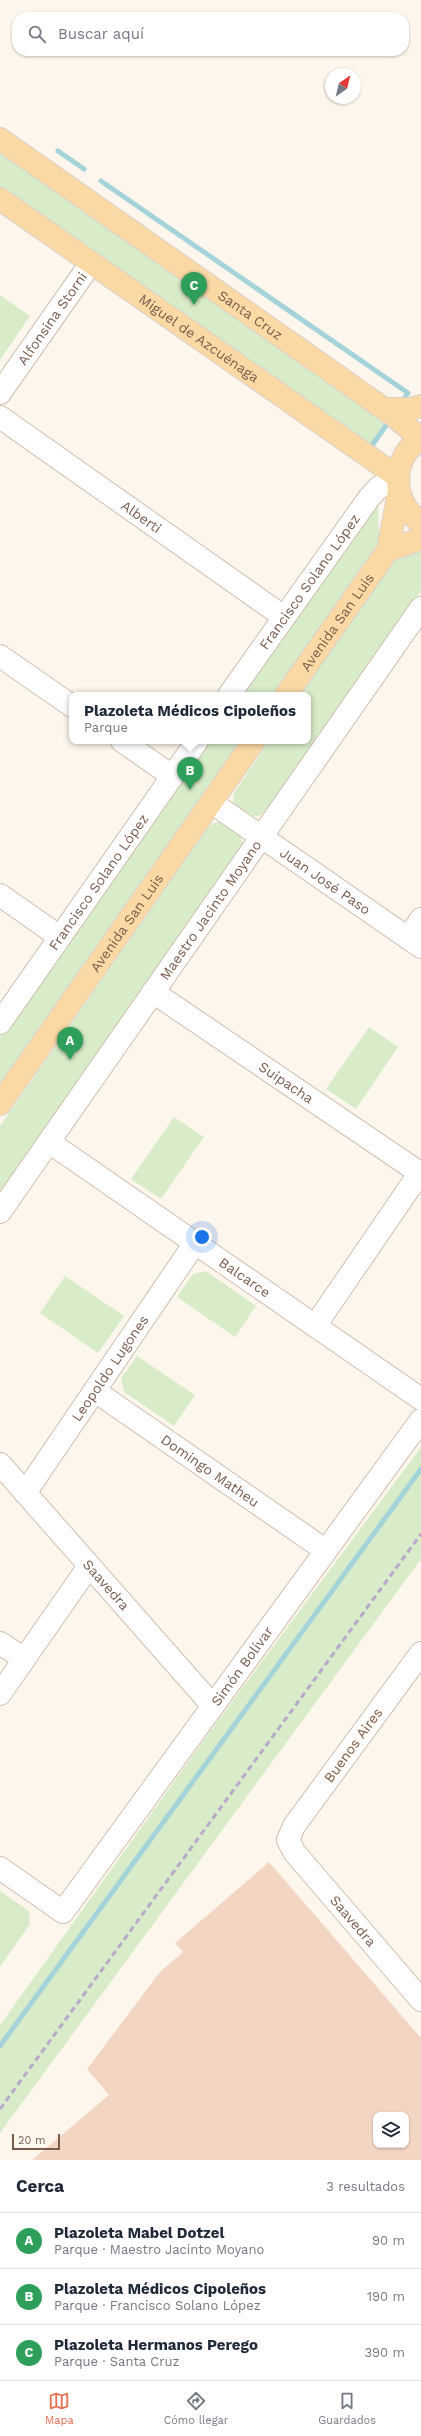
<!DOCTYPE html>
<html lang="es">
<meta charset="utf-8">
<style>
body{margin:0;font-family:"Work Sans",sans-serif;background:#f6f6f7;color:#1f2937}
.controls{position:absolute;right:12px;bottom:12px;display:grid;overflow:hidden;border-radius:8px;box-shadow:0 1px 3px #0004}
.controls button{width:36px;height:36px;display:grid;place-items:center;padding:0;border:0;border-bottom:1px solid #e0e1e3;background:#fff;color:#1f2937;font:20px sans-serif}
.compass{position:absolute;left:325px;top:68px;width:36px;height:36px;border-radius:50%;background:#fff;box-shadow:0 1px 3px #0004;rotate:35deg}
.scale{position:absolute;left:12px;bottom:10px;width:48px;box-sizing:border-box;padding-left:4px;border:2px solid #7a5c4d;border-top:0;font-size:11px;line-height:14px;white-space:nowrap;color:#7a5c4d;-webkit-text-stroke:3px #fffaf3;paint-order:stroke}
.you{position:absolute;left:202px;top:1237px;width:14px;height:14px;margin:-10px;border:3px solid #fff;border-radius:50%;background:#1a73e8;box-shadow:0 0 0 6px #1a73e833}
.badge{display:grid;place-items:center;width:26px;height:26px;border-radius:50%;background:#e76f51;color:#fff;font-size:13px;font-weight:700}
.pin{position:absolute;translate:-50% -33px;filter:drop-shadow(0 1px 2px #0008)}
.pin::after{content:'';position:absolute;top:21px;width:14px;height:12px;background:inherit;clip-path:polygon(0 0,100% 0,50% 100%)}
.popup{position:absolute;left:69px;top:692px;width:242px;height:52px;box-sizing:border-box;display:grid;place-content:center;border-radius:8px;background:#fff;filter:drop-shadow(0 1px 3px #0005);font-size:13px;white-space:nowrap;color:#747a83}
.popup b{font-size:15px;color:#1f2937}
.popup::after{content:'';position:absolute;left:50%;top:100%;margin-left:-8px;border:8px solid transparent;border-top-color:#fff}
.list{margin:0;padding:0;list-style:none}
h2{display:flex;justify-content:space-between;align-items:center;height:52px;margin:0;padding:0 16px;font-size:17px}
h2 small{font-size:13px;font-weight:400;color:#747a83}
.list li{display:grid;grid-template-columns:26px 1fr auto;gap:12px;align-items:center;box-sizing:border-box;height:56px;padding:0 16px;border-top:1px solid #e0e1e3}
.list b{display:block;font-size:15px;white-space:nowrap}
.list p{margin:0;font-size:13px;white-space:nowrap;color:#747a83}
.list em{font-size:13px;font-style:normal;color:#747a83}
.icon{flex:none;width:22px;height:22px;fill:none;stroke:currentColor;stroke-width:2;stroke-linecap:round;stroke-linejoin:round}
.map{position:relative;flex:none;width:421px;height:2160px;overflow:hidden}
.search{position:absolute;background:#fff;box-shadow:0 1px 3px #0004;left:12px;right:12px;top:12px;height:44px;display:flex;align-items:center;gap:10px;box-sizing:border-box;padding:0 14px;border-radius:16px;color:#747a83;font-size:15px}
.sheet{height:220px;background:#fff}
nav{display:flex;justify-content:space-around;align-items:center;box-sizing:border-box;height:56px;border-top:1px solid #e0e1e3;background:#fff;font-size:11px;color:#747a83}
nav a{display:grid;justify-items:center;gap:2px}
nav .on{color:#e76f51}
.map>svg:first-child{display:block}
.green{fill:#d8ecc9}
.lines{fill:none;stroke-linecap:round;stroke-linejoin:round}
.stream{stroke:#a5d3da;stroke-width:5}
.building{fill:#f3d5c3;fill-rule:evenodd}
.minor-casing{stroke:#d1beb0;stroke-width:24}
.major-casing{stroke:#dad1cd;stroke-width:24}
.minor{stroke:#fff;stroke-width:22}
.major{stroke:#fbd9a5;stroke-width:22}
.rail{stroke:#b9a8c9;stroke-width:3;stroke-dasharray:6 4;stroke-linecap:butt}
.labels{text-anchor:middle;dominant-baseline:central;stroke-width:3.5;stroke-linejoin:round;paint-order:stroke}
.street-label{font-size:14px;fill:#7a5c4d;stroke:#fffaf3}
</style>
<div class="map">
<svg width="421" height="2160" viewBox="0 0 421 2160">
<rect width="100%" height="100%" fill="#fdf6ec"/>
<!-- green -->
<g class="green">
<polygon points="0,151 388,422 371,446 0,187"/>
<polygon points="0,295 30,316 0,360"/>
<polygon points="378,497 379,542 272,695 239,695"/>
<path d="M421,549v42l-155,220c-10,12 -27,1 -33,-10l1,-8 35,-52h39v-46h-8l98,-141z"/>
<polygon points="207,741 240,741 0,1084 0,1037"/>
<path d="M215,822c10,0 30,13 28,25l-243,349v-70l208,-299z"/>
<polygon points="369,1027 398,1047 356,1109 326,1089"/>
<polygon points="174,1117 204,1137 161,1199 131,1179"/>
<polygon points="206,1271 256,1306 235,1337 177,1297 193,1274"/>
<polygon points="65,1276 124,1316 98,1353 40,1313"/>
<polygon points="137,1356 195,1395 174,1426 124,1392 121,1378"/>
<polygon points="421,1447 421,1559 0,2133 0,2025 206,1737"/>
<polygon points="0,1891 29,1911 30,1924 0,1967"/>
</g>
<g class="lines">
<!-- stream -->
<g class="stream">
<polyline points="58,151 84,169"/>
<polyline points="101,181 408,393 401,403"/>
<polyline points="368,451 390,420"/>
<polyline points="0,2046 421,1469"/>
</g>
</g>
<!-- building -->
<path class="building" d="M269,1862l152,176v122h-389l77,-65 -22,-26 73,-97 23,-20 -8,-9zM376,2115h30v30h-30z"/>
<g class="lines">
<defs>
<g id="minor">
<path id="s1" d="M0,393l91,-130"/>
<path id="s2" d="M0,417l284,200"/>
<polyline points="0,656 72,706"/>
<path id="s3" d="M229,695l140,-197 9,-10 20,-11"/>
<polyline points="122,741 172,776"/>
<path id="s4" d="M211,802l210,145"/>
<polyline points="0,895 60,937"/>
<polyline points="408,938 421,919"/>
<path id="s5" d="M153,992l267,181"/>
<path id="s6" d="M0,1023l197,-282"/>
<path id="s7" d="M49,1142l372,257"/>
<path id="s8" d="M0,1212l421,-604"/>
<polyline points="315,1326 421,1171"/>
<path id="s9" d="M95,1391l230,159"/>
<path id="s10" d="M0,1464l212,241"/>
<path id="s11" d="M25,1493l170,-250"/>
<polyline points="0,1643 24,1659"/>
<path id="s12" d="M421,1653l-127,173 -6,14 7,13 126,147"/>
<polyline points="0,1694 89,1566"/>
<path id="s13" d="M0,1868l63,44 358,-492"/>
</g>
<g id="major">
<path id="s14" d="M0,139l393,276 27,23"/>
<path id="s15" d="M0,199l398,278"/>
<polyline points="385,409 410,409 421,406"/>
<path d="M421,438c-31,21 -30,63 0,85"/>
<polyline points="388,550 421,539"/>
<path id="s16" d="M286,695l102,-145 11,-59"/>
<path id="s17" d="M0,1104l254,-363"/>
</g>
</defs>
<!-- minor casing -->
<use href="#minor" class="minor-casing"/>
<!-- major casing -->
<use href="#major" class="major-casing"/>
<!-- minor -->
<use href="#minor" class="minor"/>
<!-- major -->
<use href="#major" class="major"/>
<!-- rail -->
<polyline class="rail" points="0,2109 421,1534"/>
</g>
<g class="labels">
<!-- street labels -->
<g class="street-label">
<text stroke="none"><textPath href="#s14" startOffset="306">Santa Cruz</textPath></text>
<text stroke="none"><textPath href="#s1" startOffset="91">Alfonsina Storni</textPath></text>
<text stroke="none"><textPath href="#s15" startOffset="243">Miguel de Azcuénaga</textPath></text>
<text stroke="none"><textPath href="#s2" startOffset="173">Alberti</textPath></text>
<text stroke="none"><textPath href="#s3" startOffset="139">Francisco Solano López</textPath></text>
<text stroke="none"><textPath href="#s16" startOffset="89">Avenida San Luis</textPath></text>
<text stroke="none"><textPath href="#s4" startOffset="139">Juan José Paso</textPath></text>
<text stroke="none"><textPath href="#s6" startOffset="172">Francisco Solano López</textPath></text>
<text stroke="none"><textPath href="#s8" startOffset="368">Maestro Jacinto Moyano</textPath></text>
<text stroke="none"><textPath href="#s17" startOffset="221">Avenida San Luis</textPath></text>
<text stroke="none"><textPath href="#s5" startOffset="161">Suipacha</textPath></text>
<text stroke="none"><textPath href="#s7" startOffset="238">Balcarce</textPath></text>
<text stroke="none"><textPath href="#s11" startOffset="151">Leopoldo Lugones</textPath></text>
<text stroke="none"><textPath href="#s9" startOffset="140">Domingo Matheu</textPath></text>
<text stroke="none"><textPath href="#s10" startOffset="161">Saavedra</textPath></text>
<text stroke="none"><textPath href="#s13" startOffset="381">Simón Bolívar</textPath></text>
<text transform="translate(353 1745) rotate(-54)">Buenos Aires</text>
<text stroke="none"><textPath href="#s12" startOffset="334">Saavedra</textPath></text>
</g>
</g>
</svg>
<div class="controls">
<button><svg class="icon" aria-label="layers" viewBox="0 0 24 24"><path d="M12 4l9 5-9 5-9-5zM3 14l9 5 9-5"/></svg></button>
</div>
<svg class="compass" viewBox="-18 -18 36 36"><path d="M0-13l5 13h-10z" fill="#e53935"/><path d="M0 13l5-13h-10z" fill="#747a83"/></svg>
<div class="scale">20 m</div>
<div class="you"></div>
<div class="pin badge" style="left:70px;top:1060px;background:#2e9e5b">A</div>
<div class="pin badge" style="left:190px;top:790px;background:#2e9e5b">B</div>
<div class="popup"><b>Plazoleta Médicos Cipoleños</b>Parque</div>
<div class="pin badge" style="left:194px;top:305px;background:#2e9e5b">C</div>
<div class="search"><svg class="icon" aria-label="search" viewBox="0 0 24 24"><circle cx="10" cy="10" r="6"/><path d="M15 15l6 6"/></svg>Buscar aquí</div>
</div>
<section class="sheet">
<h2>Cerca<small>3 resultados</small></h2>
<ul class="list">
<li><span class="badge" style="background:#2e9e5b">A</span><div><b>Plazoleta Mabel Dotzel</b><p>Parque · Maestro Jacinto Moyano</p></div><em>90 m</em></li>
<li><span class="badge" style="background:#2e9e5b">B</span><div><b>Plazoleta Médicos Cipoleños</b><p>Parque · Francisco Solano López</p></div><em>190 m</em></li>
<li><span class="badge" style="background:#2e9e5b">C</span><div><b>Plazoleta Hermanos Perego</b><p>Parque · Santa Cruz</p></div><em>390 m</em></li>
</ul>
</section>
<nav>
<a class="on"><svg class="icon" aria-label="map" viewBox="0 0 24 24"><path d="M3 6l6-2 6 2 6-2v14l-6 2-6-2-6 2zM9 4v14M15 6v14"/></svg>Mapa</a>
<a><svg class="icon" aria-label="directions" viewBox="0 0 24 24"><path d="M12 3l9 9-9 9-9-9zM9 14v-3h6M13 9l2 2-2 2"/></svg>Cómo llegar</a>
<a><svg class="icon" aria-label="saved" viewBox="0 0 24 24"><path d="M7 4h10v16l-5-4-5 4z"/></svg>Guardados</a>
</nav>
